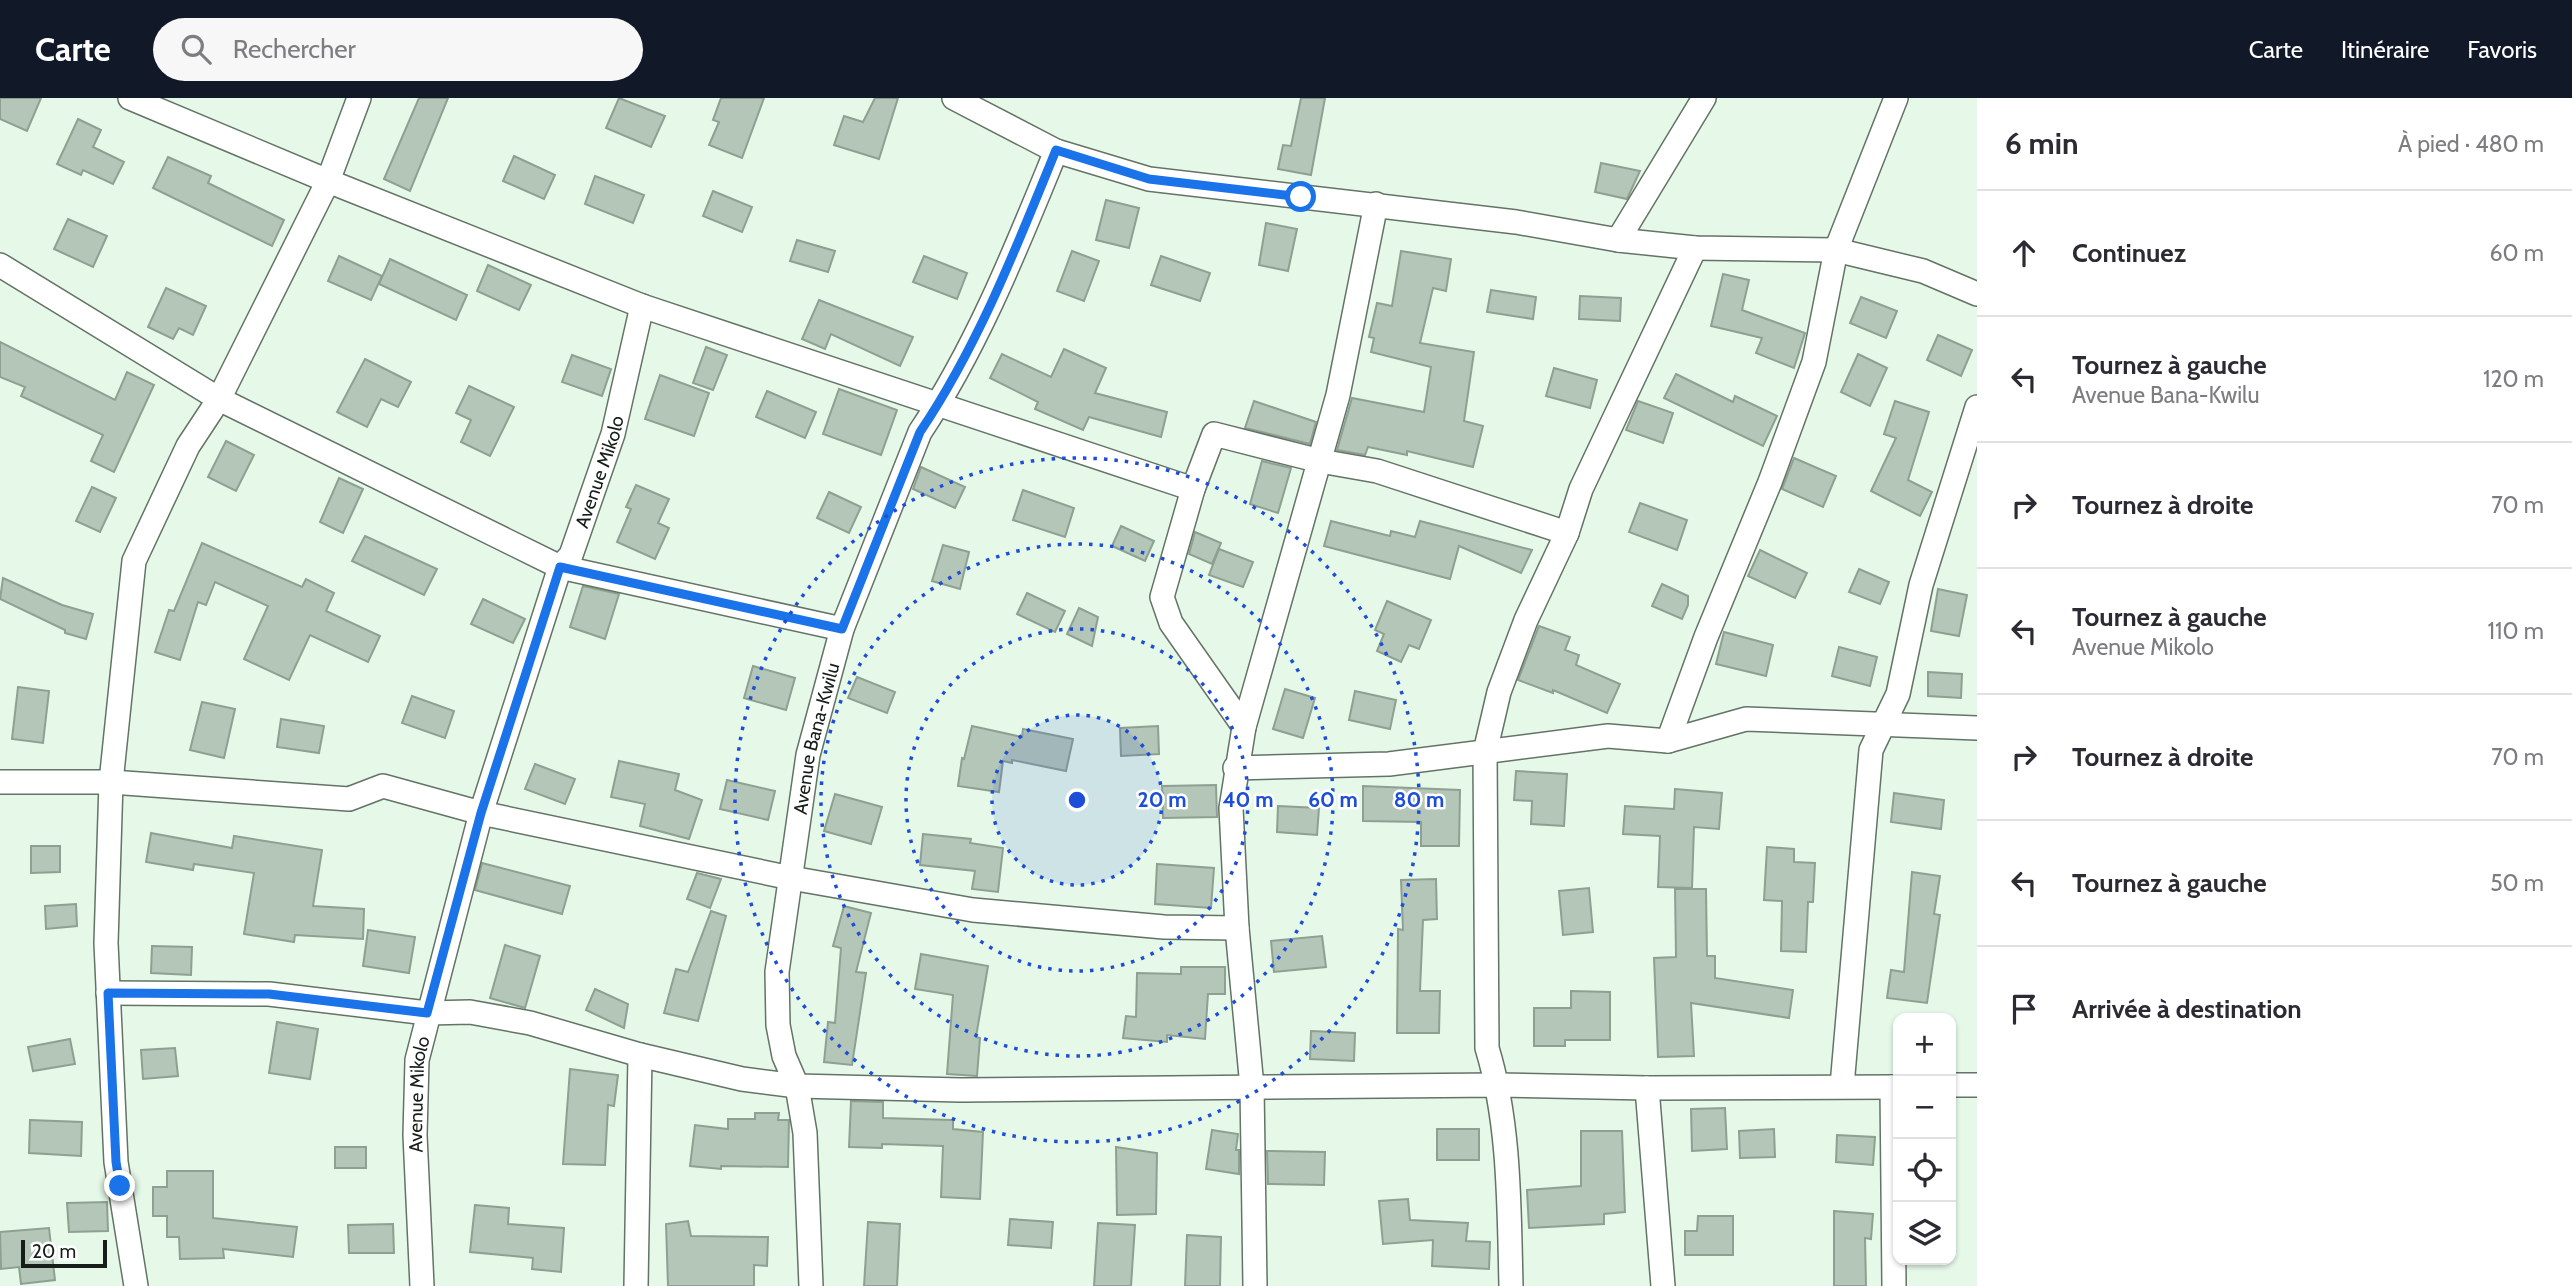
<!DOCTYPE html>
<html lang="fr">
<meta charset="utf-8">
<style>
body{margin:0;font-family:Cabin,sans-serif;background:#f7f7f7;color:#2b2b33}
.controls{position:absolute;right:21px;bottom:21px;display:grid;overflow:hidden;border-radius:14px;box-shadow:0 2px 5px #0004}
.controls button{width:63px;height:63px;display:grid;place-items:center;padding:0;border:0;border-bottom:2px solid #e1e1e2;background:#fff;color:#2b2b33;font:35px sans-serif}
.scale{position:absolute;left:21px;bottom:18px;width:86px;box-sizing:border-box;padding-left:7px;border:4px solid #171e19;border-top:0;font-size:19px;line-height:24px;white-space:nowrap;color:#171e19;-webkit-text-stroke:5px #fff;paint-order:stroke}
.stop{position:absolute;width:21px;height:21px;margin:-16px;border:5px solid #1a73e8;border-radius:50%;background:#fff}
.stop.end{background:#1a73e8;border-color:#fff;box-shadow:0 2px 7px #0008}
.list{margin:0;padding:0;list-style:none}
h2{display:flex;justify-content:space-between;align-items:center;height:91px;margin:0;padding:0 28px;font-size:30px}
h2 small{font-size:23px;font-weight:400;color:#7c7c81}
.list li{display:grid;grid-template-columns:46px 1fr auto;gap:21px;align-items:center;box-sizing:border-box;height:126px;padding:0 28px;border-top:2px solid #e1e1e2}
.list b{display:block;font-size:26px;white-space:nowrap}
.list p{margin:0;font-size:23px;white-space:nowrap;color:#7c7c81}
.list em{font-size:23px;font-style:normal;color:#7c7c81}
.icon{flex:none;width:38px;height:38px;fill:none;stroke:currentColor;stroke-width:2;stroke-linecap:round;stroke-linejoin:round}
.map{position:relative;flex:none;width:1977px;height:1188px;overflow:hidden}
header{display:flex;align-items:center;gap:42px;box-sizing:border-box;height:98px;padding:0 35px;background:#111827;color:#fff}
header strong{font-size:33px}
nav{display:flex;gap:38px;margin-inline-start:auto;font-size:24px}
.search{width:490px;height:63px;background:#f7f7f7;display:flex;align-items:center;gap:18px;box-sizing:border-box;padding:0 24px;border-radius:38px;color:#7c7c81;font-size:26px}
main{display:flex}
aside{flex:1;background:#fff}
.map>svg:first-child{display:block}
.building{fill:#b4c6b7;stroke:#8ea091;stroke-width:2}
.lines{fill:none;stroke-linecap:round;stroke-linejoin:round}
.minor-casing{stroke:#637366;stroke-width:26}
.minor{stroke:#fff;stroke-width:23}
.route{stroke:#1a73e8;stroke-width:9}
.ring{fill:none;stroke:#1d4ed8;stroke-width:3.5;stroke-dasharray:3.5 7}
.labels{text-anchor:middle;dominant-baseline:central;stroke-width:5;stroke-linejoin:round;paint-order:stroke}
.street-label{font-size:19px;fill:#171e19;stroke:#fff}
.centre{fill:#1d4ed8;stroke:#fff;stroke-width:3.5}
.ring-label{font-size:21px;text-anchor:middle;font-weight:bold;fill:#1d4ed8;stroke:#fff;stroke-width:5;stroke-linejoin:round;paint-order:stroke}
</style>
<header>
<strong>Carte</strong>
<div class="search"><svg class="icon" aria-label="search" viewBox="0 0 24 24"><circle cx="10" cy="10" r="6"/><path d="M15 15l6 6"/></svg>Rechercher</div>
<nav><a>Carte</a><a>Itinéraire</a><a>Favoris</a></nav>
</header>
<main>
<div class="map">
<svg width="1977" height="1188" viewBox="0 0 1977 1188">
<rect width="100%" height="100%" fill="#e6f9e9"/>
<!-- building -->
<g class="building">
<polygon points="0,0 41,0 27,33 0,21"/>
<polygon points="419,0 448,0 410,93 384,81"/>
<polygon points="619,0 665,18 651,49 606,30"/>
<polygon points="721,0 764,0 742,60 709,47 719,24 713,22"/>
<polygon points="875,0 898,0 879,61 834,47 844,18 863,24"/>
<polygon points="1301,0 1325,0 1311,77 1278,71 1283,47 1291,48"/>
<polygon points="78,21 101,32 93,49 124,64 113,86 83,72 81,77 57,66"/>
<polygon points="514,58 555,77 544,101 503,83"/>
<polygon points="168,59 211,78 208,85 284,122 272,148 153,90"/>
<polygon points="1601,65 1640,73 1627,101 1595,94"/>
<polygon points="595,78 644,97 633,125 585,106"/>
<polygon points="713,93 752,109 742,134 703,118"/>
<polygon points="1106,102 1139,110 1129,150 1096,142"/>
<polygon points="68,121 107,138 93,169 54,151"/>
<polygon points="1266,125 1297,131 1288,173 1259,167"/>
<polygon points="797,142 835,153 828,174 790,163"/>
<polygon points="1072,153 1099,163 1084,203 1057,193"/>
<polygon points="1401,153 1451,161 1446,193 1433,190 1420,245 1474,254 1464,323 1483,328 1473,369 1407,353 1407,357 1368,349 1365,357 1337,352 1352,300 1424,314 1431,269 1371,254 1374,240 1369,239 1377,205 1392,208"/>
<polygon points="339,158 382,178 371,202 328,183"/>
<polygon points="924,158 967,175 957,201 913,184"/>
<polygon points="1161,158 1210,175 1200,203 1151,187"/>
<polygon points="390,161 467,197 456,222 379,186"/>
<polygon points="488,167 531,187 519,212 477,193"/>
<polygon points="1723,176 1749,182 1742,212 1805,235 1794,270 1756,255 1762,240 1711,228"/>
<polygon points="166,190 206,208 193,237 179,230 173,241 148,229"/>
<polygon points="1491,192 1536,199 1533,221 1487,214"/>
<polygon points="1580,198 1621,200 1620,223 1579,221"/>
<polygon points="1861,199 1897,213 1886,240 1850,225"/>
<polygon points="819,202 913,239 900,268 831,236 825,251 802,241"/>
<polygon points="1938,237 1972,252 1961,278 1927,262"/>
<polygon points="0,244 115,302 127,274 154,287 114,374 91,363 103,337 21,298 25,289 0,279"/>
<polygon points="706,249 727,257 713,292 693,285"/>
<polygon points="1064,251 1106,270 1095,295 1167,314 1161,339 1089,319 1083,332 1035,311 1038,304 990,280 1002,256 1051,279"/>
<polygon points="1858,256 1887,270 1870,308 1841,294"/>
<polygon points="572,257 611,271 602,298 562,284"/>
<polygon points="365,261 411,284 398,309 381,301 367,329 337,314"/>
<polygon points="1554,270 1597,282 1590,310 1546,298"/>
<polygon points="1676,276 1733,304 1735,298 1777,318 1763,348 1664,300"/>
<polygon points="660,277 709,295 694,338 645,321"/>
<polygon points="469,288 514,309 490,358 461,344 471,322 456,315"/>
<polygon points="839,291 897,312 881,357 823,336"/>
<polygon points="767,293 816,314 805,340 756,319"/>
<polygon points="1254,303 1316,324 1310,346 1245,330"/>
<polygon points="1638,303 1673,315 1663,345 1626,332"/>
<polygon points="1895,303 1929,314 1908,382 1932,394 1920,418 1871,393 1896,340 1884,336"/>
<polygon points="226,343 254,357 236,393 208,379"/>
<polygon points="1794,360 1836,378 1823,409 1782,391"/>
<polygon points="1262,363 1291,370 1278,415 1250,406"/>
<polygon points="921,369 965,389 955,410 913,391"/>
<polygon points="339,380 363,391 343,435 320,424"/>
<polygon points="636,387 669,401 658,425 669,430 655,461 617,444 631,411 626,409"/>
<polygon points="92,389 116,400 100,434 76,423"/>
<polygon points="1023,392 1074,410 1065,439 1013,422"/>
<polygon points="829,394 861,409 849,435 817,420"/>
<polygon points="1640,405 1687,422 1677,452 1629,434"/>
<polygon points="1331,423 1390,438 1391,433 1415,439 1420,423 1532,452 1521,475 1459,448 1450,481 1324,448"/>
<polygon points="1121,428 1154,443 1145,463 1112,448"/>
<polygon points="1195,434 1221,445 1212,466 1189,456"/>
<polygon points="365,438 437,471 424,497 352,463"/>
<polygon points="202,445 302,489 306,481 334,495 326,513 380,538 368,564 310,537 289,582 244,561 268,508 215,484 206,507 198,504 180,562 155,554 169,512 174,513"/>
<polygon points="943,447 969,454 960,491 932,483"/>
<polygon points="1219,451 1253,464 1243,489 1209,477"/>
<polygon points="1760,452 1807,475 1795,500 1748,478"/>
<polygon points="1859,471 1889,484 1880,506 1849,494"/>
<polygon points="3,480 62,507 93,516 86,541 65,535 65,532 0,501"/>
<polygon points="1662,486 1688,498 1688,507 1682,521 1652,508"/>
<polygon points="583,488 619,496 605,541 570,529"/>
<polygon points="1938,491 1967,497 1959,538 1931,533"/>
<polygon points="1027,495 1065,513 1055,534 1017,516"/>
<polygon points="483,501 525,521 513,545 471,526"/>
<polygon points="1387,503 1431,522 1419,551 1409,547 1401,564 1377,553 1384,536 1375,532"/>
<polygon points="1079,510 1098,519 1092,548 1067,536"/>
<polygon points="1539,528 1570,539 1565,552 1579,557 1576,567 1620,586 1607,615 1553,592 1553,595 1518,582"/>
<polygon points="1724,534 1773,547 1766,578 1716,566"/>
<polygon points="1839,549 1877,559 1870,588 1832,578"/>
<polygon points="753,568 795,580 786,612 744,600"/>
<polygon points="1928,574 1962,576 1961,600 1928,598"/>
<polygon points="857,579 895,594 887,615 848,600"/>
<polygon points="18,589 49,593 43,645 12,641"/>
<polygon points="1285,591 1315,600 1303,640 1273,631"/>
<polygon points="1355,593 1396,602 1390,631 1349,622"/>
<polygon points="412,598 454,613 445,640 402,625"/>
<polygon points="202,604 235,611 224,660 190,652"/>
<polygon points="281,621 324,628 319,655 277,649"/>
<polygon points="972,628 1022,639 1023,631 1073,641 1066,673 1012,662 1012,665 1003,663 999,694 958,688 962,660 964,661"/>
<polygon points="1158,628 1159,656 1121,658 1120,630"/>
<polygon points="619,663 679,676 675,692 702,702 689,741 640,728 645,706 611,699"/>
<polygon points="535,666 575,681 565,706 525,691"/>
<polygon points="1516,673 1567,676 1564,728 1531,726 1532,703 1514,702"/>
<polygon points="727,682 775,693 768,722 720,711"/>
<polygon points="1216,687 1217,719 1163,720 1162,688"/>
<polygon points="1363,688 1460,692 1459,748 1421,748 1421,724 1363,723"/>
<polygon points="1675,691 1722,695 1719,731 1694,729 1692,790 1658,789 1660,738 1623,736 1625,708 1674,711"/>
<polygon points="1894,695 1944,702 1941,731 1891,724"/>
<polygon points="835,696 882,709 871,746 824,733"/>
<polygon points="1278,708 1319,710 1317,737 1277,734"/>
<polygon points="151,735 232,750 234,738 322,752 313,808 364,811 363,841 295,837 294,844 244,836 254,775 194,766 193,772 146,764"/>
<polygon points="923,736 971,741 970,745 1003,750 998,794 972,791 975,773 920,767"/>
<polygon points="31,748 60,748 60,774 31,775"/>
<polygon points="1767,749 1794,751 1794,764 1815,765 1813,804 1808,804 1806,854 1781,853 1782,803 1764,802"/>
<polygon points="482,765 570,788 562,816 475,792"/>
<polygon points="1157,766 1214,770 1211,810 1155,806"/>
<polygon points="1912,774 1940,778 1934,816 1940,817 1927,905 1887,900 1891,872 1904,874"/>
<polygon points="697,775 721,781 710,810 687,801"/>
<polygon points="1436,781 1437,821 1423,822 1420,893 1440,893 1439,935 1397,935 1398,831 1403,832 1401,782"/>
<polygon points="1589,790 1593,834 1563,837 1559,793"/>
<polygon points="1675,791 1706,791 1707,858 1715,858 1715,880 1793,892 1789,920 1691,905 1694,958 1658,959 1654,860 1676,859"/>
<polygon points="76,806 77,828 46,831 45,808"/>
<polygon points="844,808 871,815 856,874 866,875 852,967 824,964 828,924 835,925 841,850 833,848"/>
<polygon points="711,813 726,818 698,923 664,915 676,871 688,874"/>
<polygon points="368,832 415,839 409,875 363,868"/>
<polygon points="1322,838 1326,869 1274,874 1271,843"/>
<polygon points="505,847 540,858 525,910 490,900"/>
<polygon points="152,848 192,849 191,877 151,875"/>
<polygon points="921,856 988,868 976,939 980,940 977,978 947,976 953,897 915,891"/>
<polygon points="1181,869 1225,869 1225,896 1208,896 1205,941 1167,937 1167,944 1123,940 1126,918 1136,919 1137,875 1181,876"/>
<polygon points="595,891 628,906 624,930 586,912"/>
<polygon points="1571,893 1610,894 1610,942 1565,942 1565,948 1534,948 1534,910 1571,910"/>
<polygon points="277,924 318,931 310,981 269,975"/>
<polygon points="1311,933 1355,935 1354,963 1310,961"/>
<polygon points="70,941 75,966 33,973 28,949"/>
<polygon points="175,950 178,978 143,981 141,952"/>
<polygon points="570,971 618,977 614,1008 608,1007 605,1067 563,1066"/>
<polygon points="851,1003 883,1004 883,1020 953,1022 953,1031 983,1034 980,1101 941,1099 943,1048 882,1046 882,1050 849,1049"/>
<polygon points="1725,1010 1727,1051 1692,1053 1691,1011"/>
<polygon points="755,1015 779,1015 778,1022 789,1022 788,1069 721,1068 721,1071 690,1068 695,1027 728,1031 728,1021 755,1021"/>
<polygon points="30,1022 82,1024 81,1058 29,1055"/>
<rect x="1437" y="1031" width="42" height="31"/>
<polygon points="1774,1031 1775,1059 1740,1060 1739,1033"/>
<polygon points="1212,1032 1238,1036 1236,1052 1239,1052 1239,1076 1206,1071"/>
<polygon points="1581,1033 1622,1033 1625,1114 1604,1116 1604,1126 1529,1130 1527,1092 1581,1088"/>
<polygon points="1837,1037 1875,1039 1873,1067 1836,1064"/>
<rect x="335" y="1049" width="31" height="21"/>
<polygon points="1116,1049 1157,1055 1156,1116 1117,1117"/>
<polygon points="1267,1053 1325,1054 1324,1087 1268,1086"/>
<polygon points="167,1073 213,1073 213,1120 297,1129 293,1159 223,1151 224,1160 180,1161 179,1139 167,1139 167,1118 153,1118 153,1089 167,1089"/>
<polygon points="1408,1101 1410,1122 1468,1125 1466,1143 1490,1144 1489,1171 1432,1168 1433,1142 1383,1146 1379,1103"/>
<polygon points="107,1104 108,1133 69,1134 67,1105"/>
<polygon points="475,1107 509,1110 508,1126 564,1130 561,1174 532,1171 533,1160 470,1154"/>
<polygon points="1834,1113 1873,1116 1871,1141 1865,1140 1866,1188 1834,1188"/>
<polygon points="1698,1118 1733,1118 1733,1157 1685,1157 1685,1133 1697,1133"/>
<polygon points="1010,1121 1053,1124 1051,1150 1008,1147"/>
<polygon points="688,1123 691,1138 768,1139 767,1168 754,1167 754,1188 668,1188 666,1126"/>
<polygon points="868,1124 900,1126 897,1188 864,1188"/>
<polygon points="1098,1125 1135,1127 1131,1188 1094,1188"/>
<polygon points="393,1126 394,1155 349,1155 348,1127"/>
<polygon points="49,1130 55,1182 21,1186 19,1169 1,1171 0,1134"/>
<polygon points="1187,1137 1221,1139 1220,1188 1185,1188"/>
</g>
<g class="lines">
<defs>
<g id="minor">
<polyline points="130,0 328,83 642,208 1193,391"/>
<polyline points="954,0 1056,53 1149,81 1516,124 1618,142 1695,150 1836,152 1923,173 1977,196"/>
<polyline points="1618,142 1704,0"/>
<polyline points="0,167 219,301 560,469 842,531"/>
<polyline points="1244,629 1171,525 1162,499 1193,391 1214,336 1320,363 1377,373 1567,435"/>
<polyline points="1668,643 1706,539 1770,384 1814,264 1836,152 1896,0"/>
<polyline points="1235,670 1389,666 1608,638 1668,643 1746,621 1977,630"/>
<polyline points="0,684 111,684 349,701 383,688 481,715 791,780 973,812 1164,829 1237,830"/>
<polyline points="108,895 269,896 427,915 470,914 530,925 640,957 742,981 797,988 961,992 1498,987 1647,990 1898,989"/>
<polyline points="1951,987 1977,987"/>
<polyline points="1842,988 1871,652 1898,596 1921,487 1977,309"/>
<polyline points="1892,989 1894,1188"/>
<polyline points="1647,990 1663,1188"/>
<polyline points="136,1188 116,1064 106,845 111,684 134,463 188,348 219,301 328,83 359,0"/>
<path id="s1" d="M422,1188l-7,-151 2,-75 64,-247 79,-246 11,-12 42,-121 29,-128"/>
<polyline points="636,1188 640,957"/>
<path id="s2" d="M811,1188l-6,-153 -8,-47 -13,-30 -6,-31 -1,-53 31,-217 34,-126 78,-197c58,-87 97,-186 136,-281"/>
<polyline points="1255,1188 1252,989 1237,830 1231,710 1244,629 1338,297 1376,106"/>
<path d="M1511,1188c-2,-78 -1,-163 -24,-238l-2,-296 14,-60 27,-72 41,-87 14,-44 114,-241"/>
</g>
</defs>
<!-- minor casing -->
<use href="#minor" class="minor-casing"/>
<!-- minor -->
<use href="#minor" class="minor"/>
</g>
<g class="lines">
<!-- route -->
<path class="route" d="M120,1088l-4,-24 -8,-169 161,1 158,19 54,-200 79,-246 282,62 78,-197c58,-86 97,-186 136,-282l93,29 152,18"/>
</g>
<!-- distance rings -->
<circle cx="1077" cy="702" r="85" fill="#1d4ed8" fill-opacity=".12"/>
<g class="ring">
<circle cx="1077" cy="702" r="85"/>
<circle cx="1077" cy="702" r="171"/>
<circle cx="1077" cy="702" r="256"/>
<circle cx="1077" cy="702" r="342"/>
</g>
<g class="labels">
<!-- street labels -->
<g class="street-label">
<text stroke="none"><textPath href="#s1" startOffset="844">Avenue Mikolo</textPath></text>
<text stroke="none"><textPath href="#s2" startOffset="555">Avenue Bana-Kwilu</textPath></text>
<text stroke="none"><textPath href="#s1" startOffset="192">Avenue Mikolo</textPath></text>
</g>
</g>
<circle cx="1077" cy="702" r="10" class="centre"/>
<g class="ring-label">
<text x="1162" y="709">20 m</text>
<text x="1248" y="709">40 m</text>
<text x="1333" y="709">60 m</text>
<text x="1419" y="709">80 m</text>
</g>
</svg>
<div class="controls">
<button>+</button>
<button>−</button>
<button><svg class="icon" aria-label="locate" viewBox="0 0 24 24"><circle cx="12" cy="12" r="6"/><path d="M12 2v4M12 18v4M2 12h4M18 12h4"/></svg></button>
<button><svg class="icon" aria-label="layers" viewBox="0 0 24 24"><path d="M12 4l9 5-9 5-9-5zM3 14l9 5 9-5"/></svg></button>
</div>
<div class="scale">20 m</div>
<div class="stop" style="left:1301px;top:99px"></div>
<div class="stop end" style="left:120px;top:1088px"></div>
</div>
<aside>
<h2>6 min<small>À pied · 480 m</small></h2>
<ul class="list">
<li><svg class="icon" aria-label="ahead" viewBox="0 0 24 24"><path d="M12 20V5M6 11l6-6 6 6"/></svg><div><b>Continuez</b></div><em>60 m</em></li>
<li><svg class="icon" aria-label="left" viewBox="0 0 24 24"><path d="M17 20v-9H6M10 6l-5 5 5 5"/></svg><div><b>Tournez à gauche</b><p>Avenue Bana-Kwilu</p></div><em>120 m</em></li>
<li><svg class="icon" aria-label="right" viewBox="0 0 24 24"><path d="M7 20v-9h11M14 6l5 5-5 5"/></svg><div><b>Tournez à droite</b></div><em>70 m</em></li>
<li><svg class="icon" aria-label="left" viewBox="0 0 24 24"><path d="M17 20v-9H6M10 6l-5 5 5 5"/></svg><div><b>Tournez à gauche</b><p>Avenue Mikolo</p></div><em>110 m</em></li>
<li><svg class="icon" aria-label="right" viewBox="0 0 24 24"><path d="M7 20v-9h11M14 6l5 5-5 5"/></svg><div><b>Tournez à droite</b></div><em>70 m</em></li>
<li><svg class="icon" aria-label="left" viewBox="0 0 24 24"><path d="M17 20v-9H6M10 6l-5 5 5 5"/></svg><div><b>Tournez à gauche</b></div><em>50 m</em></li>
<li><svg class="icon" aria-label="arrive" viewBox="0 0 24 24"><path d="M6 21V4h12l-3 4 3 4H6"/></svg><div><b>Arrivée à destination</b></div></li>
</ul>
</aside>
</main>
